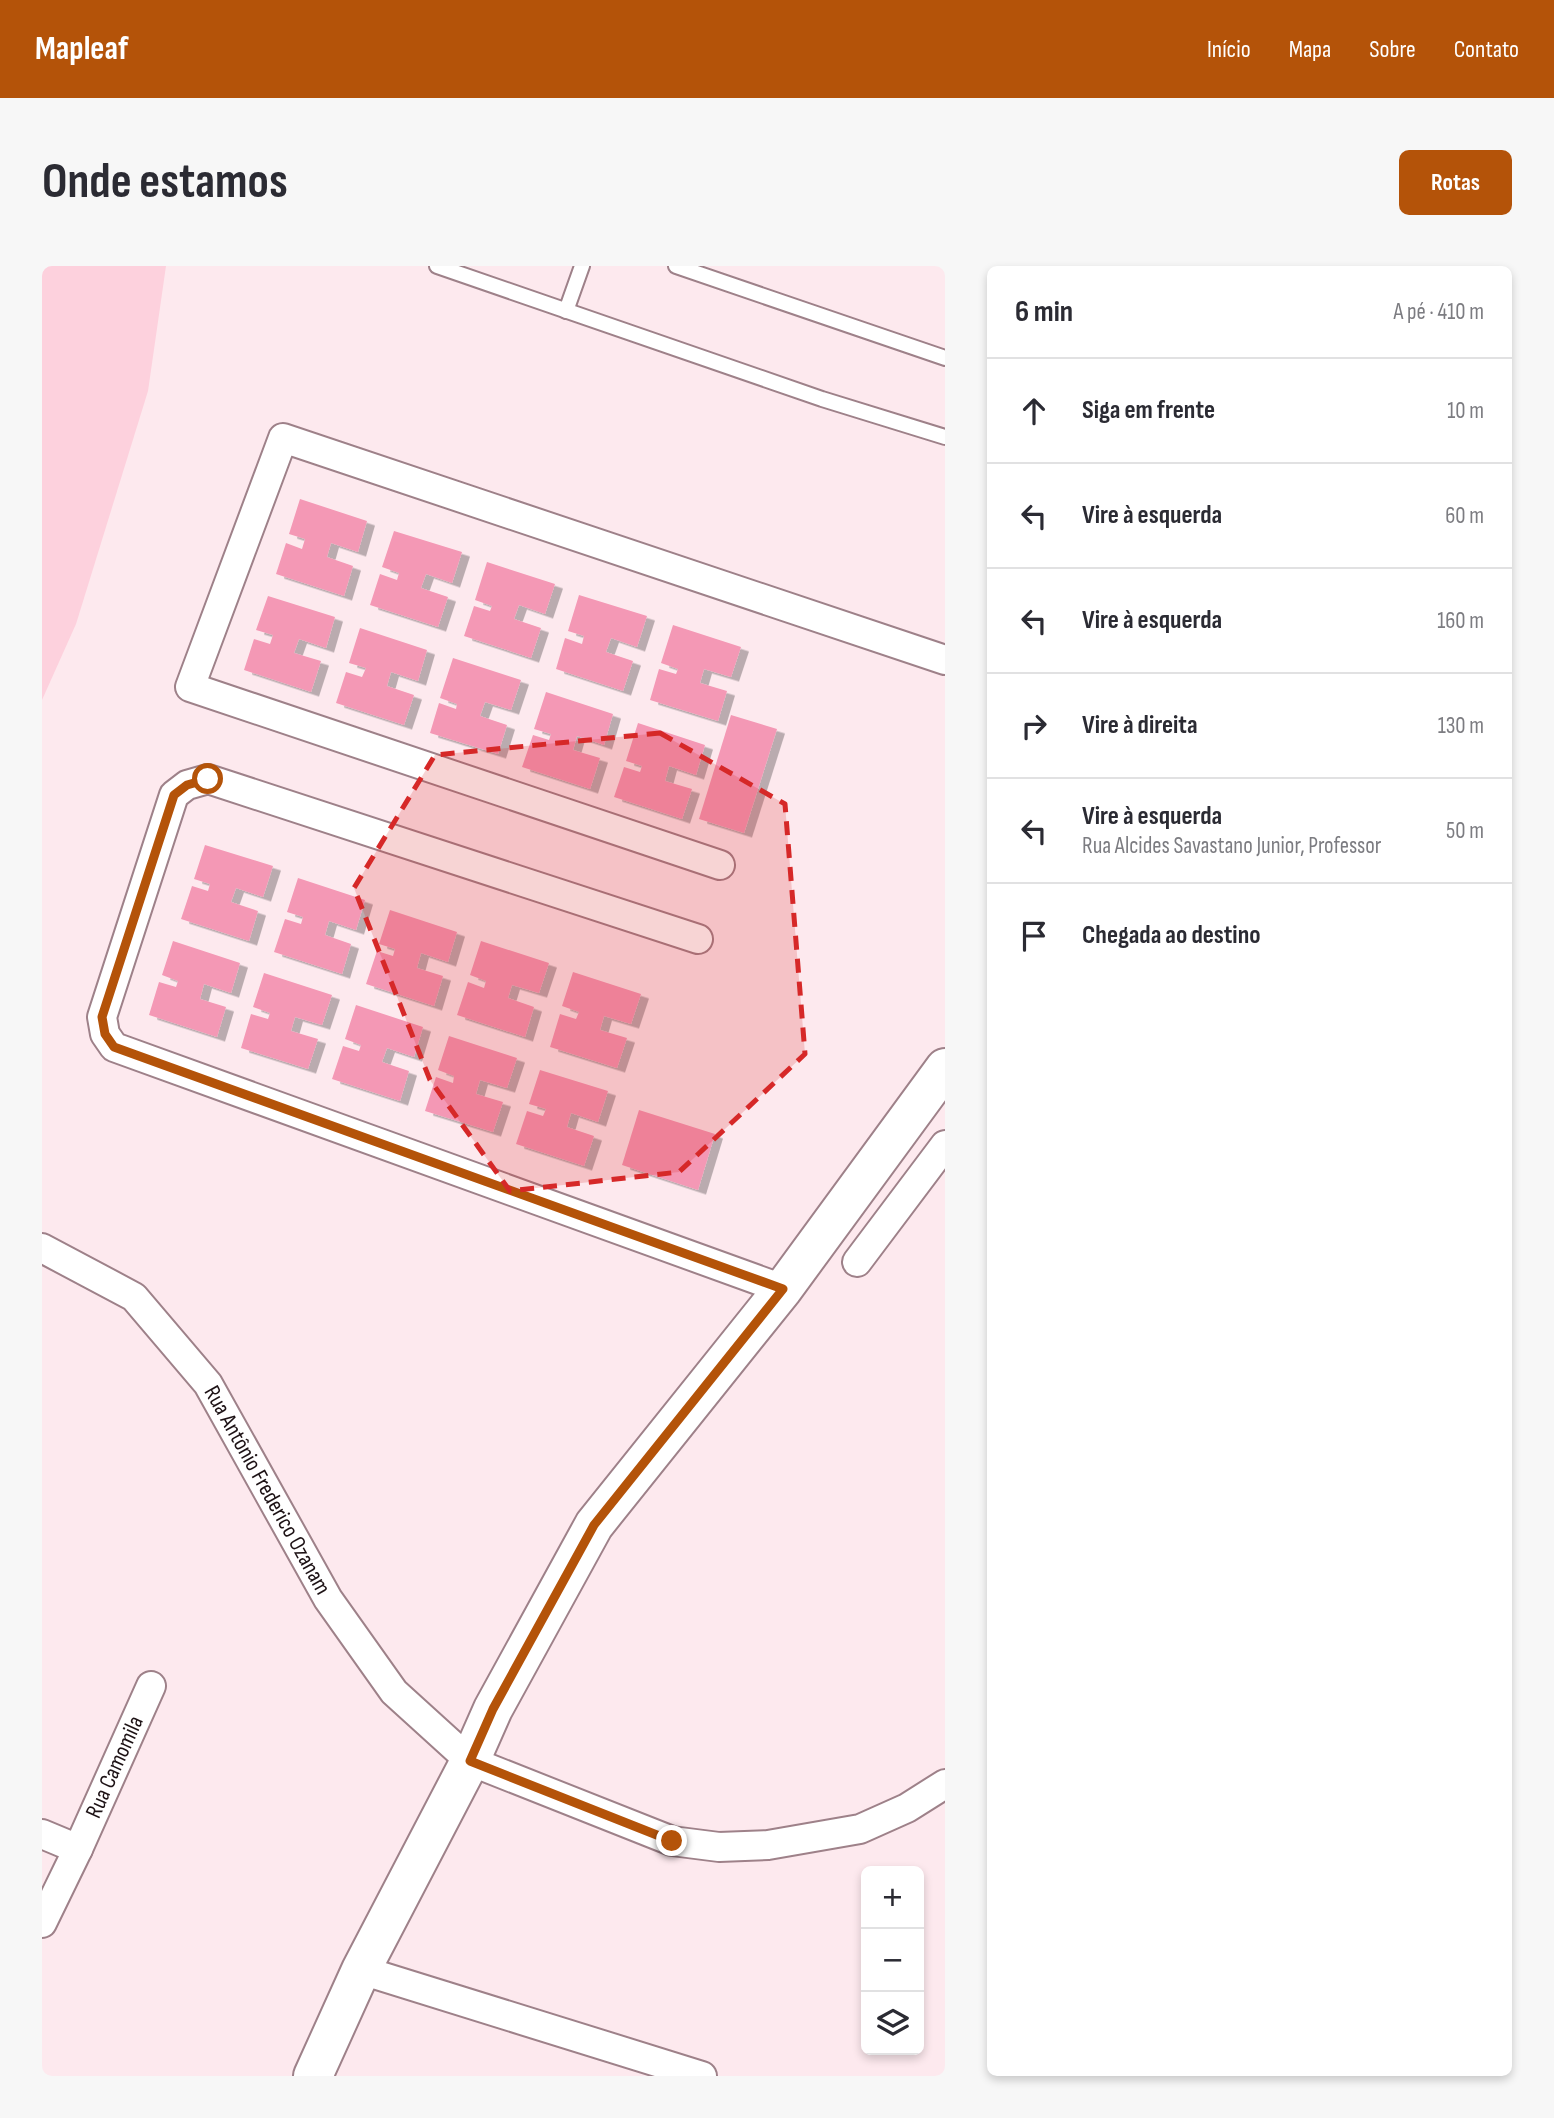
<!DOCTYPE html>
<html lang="pt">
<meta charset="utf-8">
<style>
body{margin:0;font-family:"Sofia Sans Condensed",sans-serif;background:#f7f7f7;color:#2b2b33}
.controls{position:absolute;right:21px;bottom:21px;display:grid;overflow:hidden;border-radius:10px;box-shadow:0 4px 10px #0003}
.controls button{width:63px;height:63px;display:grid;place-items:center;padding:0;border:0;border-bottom:2px solid #e1e1e2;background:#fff;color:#2b2b33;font:35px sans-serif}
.stop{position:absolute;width:21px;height:21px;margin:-16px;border:5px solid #b45309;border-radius:50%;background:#fff}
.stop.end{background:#b45309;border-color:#fff;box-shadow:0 2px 7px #0008}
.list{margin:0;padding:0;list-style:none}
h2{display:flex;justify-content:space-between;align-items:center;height:91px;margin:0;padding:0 28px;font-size:30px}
h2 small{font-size:23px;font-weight:400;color:#7c7c81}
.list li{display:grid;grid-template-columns:46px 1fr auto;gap:21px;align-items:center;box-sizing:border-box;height:105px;padding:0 28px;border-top:2px solid #e1e1e2}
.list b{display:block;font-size:26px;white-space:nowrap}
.list p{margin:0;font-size:23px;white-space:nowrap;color:#7c7c81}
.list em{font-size:23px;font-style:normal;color:#7c7c81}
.icon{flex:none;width:38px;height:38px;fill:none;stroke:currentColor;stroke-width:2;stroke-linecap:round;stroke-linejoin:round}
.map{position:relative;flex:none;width:903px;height:1810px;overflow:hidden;border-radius:10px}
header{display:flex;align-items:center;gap:42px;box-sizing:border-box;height:98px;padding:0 35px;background:#b45309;color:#fff}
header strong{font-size:33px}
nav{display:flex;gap:38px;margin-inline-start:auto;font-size:24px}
.intro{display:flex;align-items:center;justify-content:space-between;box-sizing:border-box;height:168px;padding:0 42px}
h1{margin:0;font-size:49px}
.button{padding:18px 32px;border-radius:10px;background:#b45309;color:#fff;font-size:24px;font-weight:700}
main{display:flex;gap:42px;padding:0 42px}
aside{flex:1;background:#fff;border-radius:10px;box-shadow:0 4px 10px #0003}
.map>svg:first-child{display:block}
.green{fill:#fdd1dd}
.building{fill:#f498b5;filter:url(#shadow)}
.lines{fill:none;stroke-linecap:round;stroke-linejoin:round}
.lane-casing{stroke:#9e8189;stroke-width:18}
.street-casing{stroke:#9e8189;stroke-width:32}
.secondary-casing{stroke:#9e8189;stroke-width:42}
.lane{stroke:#fff;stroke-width:14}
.street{stroke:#fff;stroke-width:28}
.secondary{stroke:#fff;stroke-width:38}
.route{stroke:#b45309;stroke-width:9}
.marked{fill:#d62828;fill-opacity:0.2;stroke:#d62828;stroke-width:5;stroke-dasharray:14 9;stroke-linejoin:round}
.labels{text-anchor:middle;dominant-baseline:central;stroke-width:6;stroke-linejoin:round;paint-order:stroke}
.street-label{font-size:23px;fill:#1d1215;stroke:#fcfcfc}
</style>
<header>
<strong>Mapleaf</strong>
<nav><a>Início</a><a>Mapa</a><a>Sobre</a><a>Contato</a></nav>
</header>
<div class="intro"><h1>Onde estamos</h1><a class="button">Rotas</a></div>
<main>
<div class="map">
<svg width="903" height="1810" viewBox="0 0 903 1810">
<defs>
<filter id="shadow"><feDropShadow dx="8" dy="4.5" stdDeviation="0" flood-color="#0004"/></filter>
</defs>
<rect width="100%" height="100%" fill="#fde9ee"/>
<!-- green -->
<polygon class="green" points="0,0 124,0 106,125 34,358 0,434"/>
<!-- building -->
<g class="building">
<polygon points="258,233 325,255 316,286 289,277 285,291 311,300 302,330 234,308 244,277 260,283 263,273 247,268"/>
<polygon points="352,265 420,286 410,317 384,308 379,322 406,331 396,361 328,339 338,308 355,314 357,307 340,301"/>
<polygon points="445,296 513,318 503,348 477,339 472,353 499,362 489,392 422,370 432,340 448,345 450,340 433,334"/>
<polygon points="537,329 605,350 595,381 569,372 564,386 591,395 581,425 514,403 523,372 540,378 542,370 526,365"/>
<polygon points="226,330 293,351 284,382 257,373 252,387 279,395 269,426 202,404 212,373 228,378 231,369 214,364"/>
<polygon points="631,359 699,381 689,411 662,403 658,417 685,425 676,455 608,434 617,403 634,408 636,403 619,397"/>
<polygon points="318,362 385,384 376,415 349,406 345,420 372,429 362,459 294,437 304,406 320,411 324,402 307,397"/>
<polygon points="411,392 479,414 469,444 443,436 438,450 465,459 456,488 388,467 397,437 414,443 415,438 398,432"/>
<polygon points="504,426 571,448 562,479 535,470 531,484 558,492 548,523 480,501 491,469 507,474 509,468 492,463"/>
<polygon points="689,449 735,463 702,567 657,553"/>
<polygon points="596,457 663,479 654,509 627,500 623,515 650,523 640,553 572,531 582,501 598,506 600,500 584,495"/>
<polygon points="163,579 231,600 221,631 194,622 189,636 216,645 207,675 139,653 150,620 166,625 168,618 152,613"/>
<polygon points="256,612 323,634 314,664 287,655 283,669 309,678 300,708 232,686 243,653 259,658 261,651 245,646"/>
<polygon points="348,644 415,666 406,696 379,687 375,702 401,710 392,740 324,718 335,685 351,690 353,683 337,678"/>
<polygon points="131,675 198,697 189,727 162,718 158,733 184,741 175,771 107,749 117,716 134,721 136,715 120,709"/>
<polygon points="439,675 507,697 497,727 470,719 466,732 492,741 483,771 415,749 426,716 442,722 444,715 428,709"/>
<polygon points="531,706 599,728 589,758 562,750 558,764 585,772 575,802 508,781 518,748 534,753 537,746 520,740"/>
<polygon points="222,707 290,729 280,759 253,751 249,765 276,773 266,803 199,782 209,748 226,753 228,747 211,741"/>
<polygon points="314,739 381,761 372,791 345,782 340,796 367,805 358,835 290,813 301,780 317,785 319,779 303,773"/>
<polygon points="407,770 475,792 465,822 438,814 434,828 461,836 451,866 383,845 394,811 411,817 412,810 396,804"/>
<polygon points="498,804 566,825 556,856 529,847 525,861 552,870 542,900 474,878 485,845 501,850 504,843 487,838"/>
<polygon points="597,844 673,868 656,924 580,899"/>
</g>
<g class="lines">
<defs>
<g id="lane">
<polyline points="395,0 780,133 903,171"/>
<polyline points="634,0 903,92"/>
<polyline points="524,45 540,0"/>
</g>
<g id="street">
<polyline points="678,599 148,421 241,172 903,394"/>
<polyline points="656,673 166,513 145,519 132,529 60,751 63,768 72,781 741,1023"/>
<path id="s1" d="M0,982l92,49 74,87 120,215 66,93 76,69 202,80 47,6 49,-2 92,-16 47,-21 38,-24"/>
<polyline points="815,996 903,879"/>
<polyline points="0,1568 36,1583"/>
<path id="s2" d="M0,1657l36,-74 73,-163"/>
<polyline points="319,1704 660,1810"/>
</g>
<polyline id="secondary" points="271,1810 319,1704 428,1495 451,1443 552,1259 741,1023 903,802"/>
</defs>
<!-- lane casing -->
<use href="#lane" class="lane-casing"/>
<!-- street casing -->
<use href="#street" class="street-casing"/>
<!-- secondary casing -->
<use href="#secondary" class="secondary-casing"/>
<!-- lane -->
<use href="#lane" class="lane"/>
<!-- street -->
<use href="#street" class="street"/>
<!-- secondary -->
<use href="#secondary" class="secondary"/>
</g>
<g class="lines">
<!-- route -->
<polyline class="route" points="166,513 145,519 132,529 60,751 63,768 72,781 741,1023 552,1259 451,1443 428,1495 630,1575"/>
</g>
<!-- marked area -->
<path class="marked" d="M618,467l125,71 20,250 -126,118 -169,19 -80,-111 -76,-192 81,-133z"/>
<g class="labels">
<!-- street labels -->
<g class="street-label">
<text stroke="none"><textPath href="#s1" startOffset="340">Rua Antônio Frederico Ozanam</textPath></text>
<text stroke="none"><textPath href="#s2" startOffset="172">Rua Camomila</textPath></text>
</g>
</g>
</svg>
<div class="controls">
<button>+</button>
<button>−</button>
<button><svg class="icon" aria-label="layers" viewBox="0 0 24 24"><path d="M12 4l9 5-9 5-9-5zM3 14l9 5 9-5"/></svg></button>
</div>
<div class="stop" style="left:166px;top:513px"></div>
<div class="stop end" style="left:630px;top:1575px"></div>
</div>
<aside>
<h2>6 min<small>A pé · 410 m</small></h2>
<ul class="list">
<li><svg class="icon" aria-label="ahead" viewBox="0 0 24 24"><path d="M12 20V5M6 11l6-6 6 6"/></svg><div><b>Siga em frente</b></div><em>10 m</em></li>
<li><svg class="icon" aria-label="left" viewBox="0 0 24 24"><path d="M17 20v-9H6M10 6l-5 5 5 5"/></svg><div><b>Vire à esquerda</b></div><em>60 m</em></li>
<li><svg class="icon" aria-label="left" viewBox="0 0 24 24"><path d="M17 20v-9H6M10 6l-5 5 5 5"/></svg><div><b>Vire à esquerda</b></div><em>160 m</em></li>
<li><svg class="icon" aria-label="right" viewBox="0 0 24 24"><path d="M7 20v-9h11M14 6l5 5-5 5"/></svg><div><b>Vire à direita</b></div><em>130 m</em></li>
<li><svg class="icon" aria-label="left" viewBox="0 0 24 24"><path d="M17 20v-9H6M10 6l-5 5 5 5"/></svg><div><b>Vire à esquerda</b><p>Rua Alcides Savastano Junior, Professor</p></div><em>50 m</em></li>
<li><svg class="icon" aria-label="arrive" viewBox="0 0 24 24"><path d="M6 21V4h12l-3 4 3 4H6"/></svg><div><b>Chegada ao destino</b></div></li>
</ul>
</aside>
</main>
